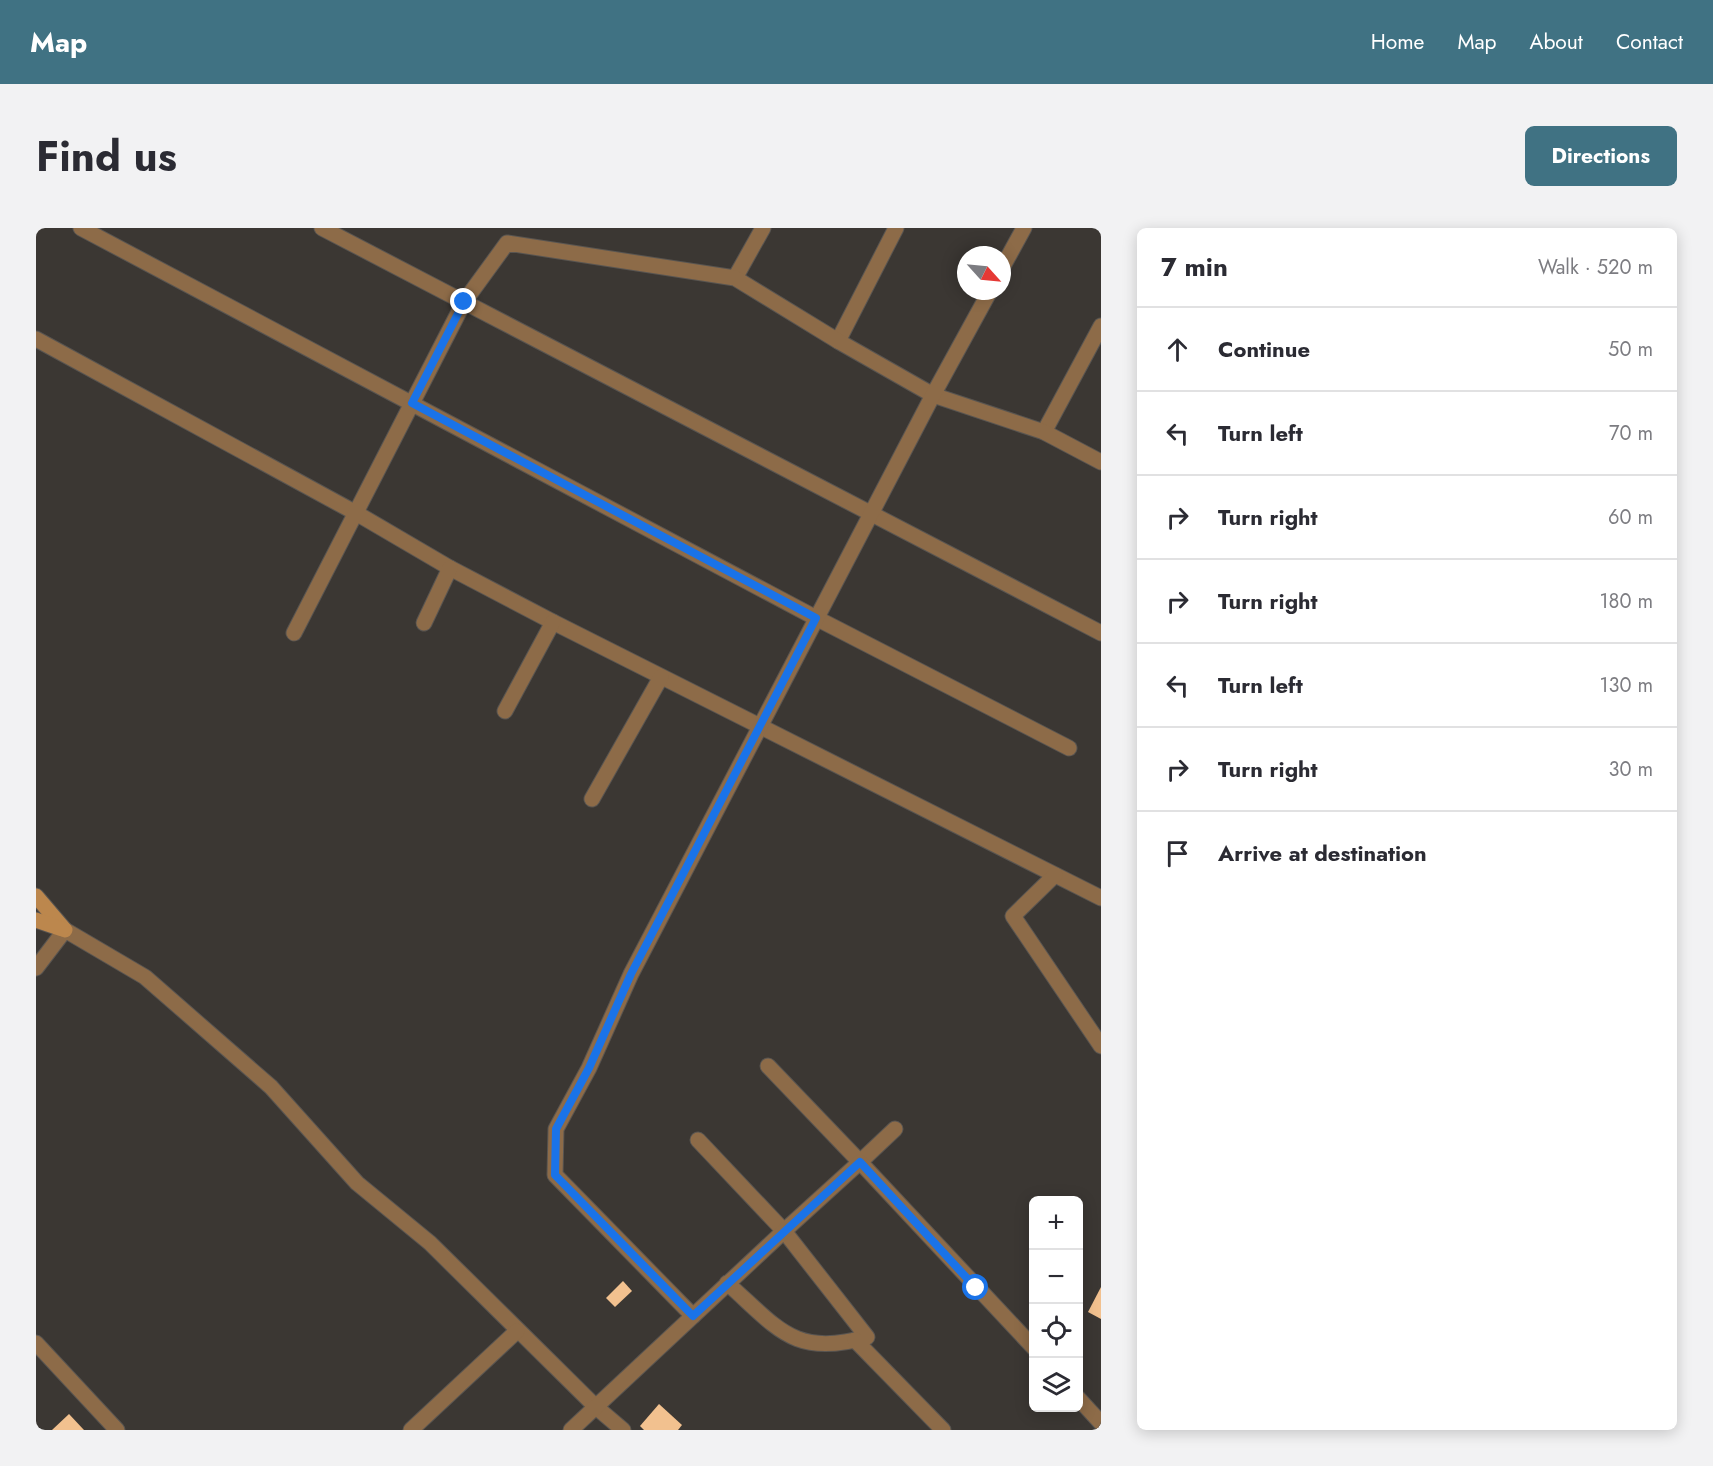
<!DOCTYPE html>
<meta charset="utf-8">
<style>
body{margin:0;font-family:Jost,sans-serif;background:#f2f2f3;color:#2b2b33}
.controls{position:absolute;right:18px;bottom:18px;display:grid;overflow:hidden;border-radius:9px;box-shadow:0 3px 15px #0003}
.controls button{width:54px;height:54px;display:grid;place-items:center;padding:0;border:0;border-bottom:2px solid #e1e1e2;background:#fff;color:#2b2b33;font:30px sans-serif}
.compass{position:absolute;left:921px;top:18px;width:54px;height:54px;border-radius:50%;background:#fff;box-shadow:0 3px 15px #0003;rotate:117deg}
.stop{position:absolute;width:18px;height:18px;margin:-14px;border:4px solid #1a73e8;border-radius:50%;background:#fff}
.stop.end{background:#1a73e8;border-color:#fff;box-shadow:0 2px 6px #0008}
.list{margin:0;padding:0;list-style:none}
h2{display:flex;justify-content:space-between;align-items:center;height:78px;margin:0;padding:0 24px;font-size:26px}
h2 small{font-size:20px;font-weight:400;color:#7c7c81}
.list li{display:grid;grid-template-columns:39px 1fr auto;gap:18px;align-items:center;box-sizing:border-box;height:84px;padding:0 24px;border-top:2px solid #e1e1e2}
.list b{display:block;font-size:22px;white-space:nowrap}
.list em{font-size:20px;font-style:normal;color:#7c7c81}
.icon{flex:none;width:33px;height:33px;fill:none;stroke:currentColor;stroke-width:2;stroke-linecap:round;stroke-linejoin:round}
.map{position:relative;flex:none;width:1065px;height:1202px;overflow:hidden;border-radius:9px}
header{display:flex;align-items:center;gap:36px;box-sizing:border-box;height:84px;padding:0 30px;background:#407283;color:#fff}
header strong{font-size:28px}
nav{display:flex;gap:33px;margin-inline-start:auto;font-size:21px}
.intro{display:flex;align-items:center;justify-content:space-between;box-sizing:border-box;height:144px;padding:0 36px}
h1{margin:0;font-size:42px}
.button{padding:15px 27px;border-radius:9px;background:#407283;color:#fff;font-size:21px;font-weight:700}
main{display:flex;gap:36px;padding:0 36px}
aside{flex:1;background:#fff;border-radius:9px;box-shadow:0 3px 15px #0003}
.map>svg:first-child{display:block}
.building{fill:#f2c18f}
.lines{fill:none;stroke-linecap:round;stroke-linejoin:round}
.street-casing{stroke:#595551;stroke-width:17}
.secondary-casing{stroke:#595551;stroke-width:17}
.street{stroke:#8d6b48;stroke-width:15}
.secondary{stroke:#bc874d;stroke-width:15}
.route{stroke:#1a73e8;stroke-width:8}
</style>
<header>
<strong>Map</strong>
<nav><a>Home</a><a>Map</a><a>About</a><a>Contact</a></nav>
</header>
<div class="intro"><h1>Find us</h1><a class="button">Directions</a></div>
<main>
<div class="map">
<svg width="1065" height="1202" viewBox="0 0 1065 1202">
<rect width="100%" height="100%" fill="#3b3733"/>
<!-- building -->
<g class="building">
<polygon points="587,1053 596,1063 579,1079 570,1070"/>
<polygon points="1065,1059 1065,1091 1052,1084"/>
<polygon points="623,1176 646,1197 642,1202 608,1202 604,1198"/>
<polygon points="33,1186 48,1202 16,1202"/>
</g>
<g class="lines">
<defs>
<g id="street">
<polyline points="45,0 780,390 1033,520"/>
<polyline points="966,40 988,0"/>
<polyline points="699,50 727,0"/>
<polyline points="0,111 320,285 414,340 517,394 1065,670"/>
<polyline points="802,113 860,0"/>
<polyline points="1008,204 1065,98"/>
<polyline points="1065,234 1008,204 897,167 802,113 699,50 471,15 428,74 1065,405"/>
<polyline points="388,395 414,340"/>
<polyline points="258,405 428,74 286,0"/>
<polyline points="469,483 517,394"/>
<polyline points="556,571 625,449"/>
<polyline points="1019,647 977,688 1065,818"/>
<polyline points="0,740 29,702 109,749 235,859 321,955 394,1015 560,1179 587,1202"/>
<polyline points="732,838 824,934 859,901"/>
<path d="M662,912l86,91 83,106c-73,21 -89,-9 -140,-54"/>
<polyline points="657,1088 519,947 520,901 553,840 595,746 897,167 954,63"/>
<polyline points="819,1112 907,1202"/>
<polyline points="0,1115 81,1202"/>
<polyline points="1042,1170 1065,1195"/>
<polyline points="375,1202 481,1103"/>
<polyline points="535,1202 748,1003 824,934 998,1120"/>
</g>
<g id="secondary">
<polyline points="0,668 29,702"/>
<polyline points="0,692 26,701"/>
</g>
</defs>
<!-- street casing -->
<use href="#street" class="street-casing"/>
<!-- secondary casing -->
<use href="#secondary" class="secondary-casing"/>
<!-- street -->
<use href="#street" class="street"/>
<!-- secondary -->
<use href="#secondary" class="secondary"/>
</g>
<g class="lines">
<!-- route -->
<polyline class="route" points="428,74 376,175 780,390 595,746 553,840 520,901 519,947 657,1088 824,934 940,1060"/>
</g>
</svg>
<div class="controls">
<button>+</button>
<button>−</button>
<button><svg class="icon" aria-label="locate" viewBox="0 0 24 24"><circle cx="12" cy="12" r="6"/><path d="M12 2v4M12 18v4M2 12h4M18 12h4"/></svg></button>
<button><svg class="icon" aria-label="layers" viewBox="0 0 24 24"><path d="M12 4l9 5-9 5-9-5zM3 14l9 5 9-5"/></svg></button>
</div>
<svg class="compass" viewBox="-18 -18 36 36"><path d="M0-13l5 13h-10z" fill="#e53935"/><path d="M0 13l5-13h-10z" fill="#7c7c81"/></svg>
<div class="stop" style="left:940px;top:1060px"></div>
<div class="stop end" style="left:428px;top:74px"></div>
</div>
<aside>
<h2>7 min<small>Walk · 520 m</small></h2>
<ul class="list">
<li><svg class="icon" aria-label="ahead" viewBox="0 0 24 24"><path d="M12 20V5M6 11l6-6 6 6"/></svg><div><b>Continue</b></div><em>50 m</em></li>
<li><svg class="icon" aria-label="left" viewBox="0 0 24 24"><path d="M17 20v-9H6M10 6l-5 5 5 5"/></svg><div><b>Turn left</b></div><em>70 m</em></li>
<li><svg class="icon" aria-label="right" viewBox="0 0 24 24"><path d="M7 20v-9h11M14 6l5 5-5 5"/></svg><div><b>Turn right</b></div><em>60 m</em></li>
<li><svg class="icon" aria-label="right" viewBox="0 0 24 24"><path d="M7 20v-9h11M14 6l5 5-5 5"/></svg><div><b>Turn right</b></div><em>180 m</em></li>
<li><svg class="icon" aria-label="left" viewBox="0 0 24 24"><path d="M17 20v-9H6M10 6l-5 5 5 5"/></svg><div><b>Turn left</b></div><em>130 m</em></li>
<li><svg class="icon" aria-label="right" viewBox="0 0 24 24"><path d="M7 20v-9h11M14 6l5 5-5 5"/></svg><div><b>Turn right</b></div><em>30 m</em></li>
<li><svg class="icon" aria-label="arrive" viewBox="0 0 24 24"><path d="M6 21V4h12l-3 4 3 4H6"/></svg><div><b>Arrive at destination</b></div></li>
</ul>
</aside>
</main>
